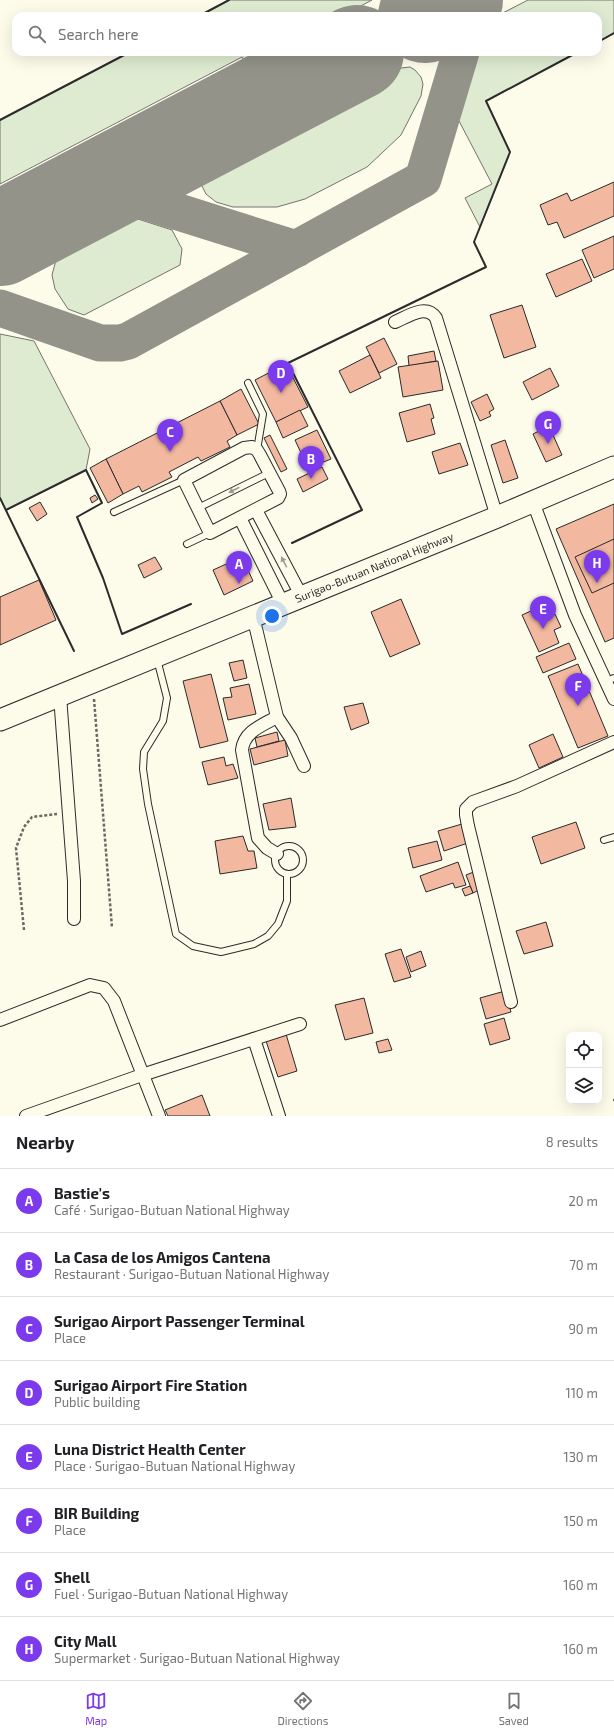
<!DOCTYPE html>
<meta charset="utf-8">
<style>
body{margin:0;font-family:"Exo 2",sans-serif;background:#f2f2f2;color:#202124}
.controls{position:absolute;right:12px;bottom:12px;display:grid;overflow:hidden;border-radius:8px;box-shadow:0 4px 16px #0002}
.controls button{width:36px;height:36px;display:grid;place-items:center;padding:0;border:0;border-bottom:1px solid #e0e0e0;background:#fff;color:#202124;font:20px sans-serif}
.you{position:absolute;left:272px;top:616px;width:14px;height:14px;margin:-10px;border:3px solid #fff;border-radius:50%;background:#1a73e8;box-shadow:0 0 0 6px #1a73e833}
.badge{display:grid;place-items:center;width:26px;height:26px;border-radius:50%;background:#7c3aed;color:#fff;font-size:13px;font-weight:700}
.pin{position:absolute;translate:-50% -33px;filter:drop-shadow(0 1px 2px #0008)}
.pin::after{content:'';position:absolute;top:21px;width:14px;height:12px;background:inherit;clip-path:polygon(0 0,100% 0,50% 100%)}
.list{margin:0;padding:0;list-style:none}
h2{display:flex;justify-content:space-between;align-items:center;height:52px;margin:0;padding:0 16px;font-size:17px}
h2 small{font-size:13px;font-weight:400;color:#757577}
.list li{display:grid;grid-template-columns:26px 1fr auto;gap:12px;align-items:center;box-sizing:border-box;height:64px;padding:0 16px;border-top:1px solid #e0e0e0}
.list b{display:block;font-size:15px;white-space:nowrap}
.list p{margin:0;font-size:13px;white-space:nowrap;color:#757577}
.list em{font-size:13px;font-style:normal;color:#757577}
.icon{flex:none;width:22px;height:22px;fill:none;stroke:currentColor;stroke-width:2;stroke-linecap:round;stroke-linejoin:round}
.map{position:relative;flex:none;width:614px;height:1116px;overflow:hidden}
.search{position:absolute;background:#fff;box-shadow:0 4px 16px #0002;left:12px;right:12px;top:12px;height:44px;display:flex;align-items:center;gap:10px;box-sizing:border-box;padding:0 14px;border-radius:12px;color:#757577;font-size:15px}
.sheet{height:564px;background:#fff}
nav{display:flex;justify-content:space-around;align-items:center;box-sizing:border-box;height:56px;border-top:1px solid #e0e0e0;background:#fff;font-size:11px;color:#757577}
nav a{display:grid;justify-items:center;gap:2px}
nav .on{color:#7c3aed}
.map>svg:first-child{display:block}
.green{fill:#deebd1;stroke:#74746e}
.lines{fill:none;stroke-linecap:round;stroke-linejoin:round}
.taxiway{stroke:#94938a;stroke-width:37}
.runway{stroke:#94938a;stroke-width:94}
.building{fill:#f2b8a0;stroke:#2b2b2b}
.service-casing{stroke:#2b2b2b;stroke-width:8}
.minor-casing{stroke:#2b2b2b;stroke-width:14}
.trunk-casing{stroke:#2b2b2b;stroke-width:23}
.path{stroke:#6a6964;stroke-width:2.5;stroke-dasharray:3 2;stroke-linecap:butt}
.service{stroke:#fdfbea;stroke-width:6}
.minor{stroke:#fdfbea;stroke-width:12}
.trunk{stroke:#fdfbea;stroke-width:21}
.wall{stroke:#2b2b2b;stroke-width:2}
.oneway{fill:#9e9d94}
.labels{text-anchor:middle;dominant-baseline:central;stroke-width:3;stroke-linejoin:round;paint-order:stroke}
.street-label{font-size:11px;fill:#2b2b2b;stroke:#fdfbea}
</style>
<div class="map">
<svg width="614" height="1116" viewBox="0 0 614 1116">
<rect width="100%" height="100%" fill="#fdfbea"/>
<!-- green -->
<g class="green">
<polygon points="229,0 372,0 342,16 199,16"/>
<polygon points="528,0 614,0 614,33 598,42 598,16 497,16"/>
<polygon points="130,52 273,52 247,66 242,57 0,184 0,120"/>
<polygon points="479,52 578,52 486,101 510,152 480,227 465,198 492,184 458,119"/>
<polygon points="410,67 415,70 421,77 423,84 421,96 401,135 367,167 305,199 277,207 233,207 216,202 206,194 201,184 285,140 280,131 401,68"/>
<polygon points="135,218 172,230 182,249 180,265 84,315 68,309 55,289 52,275 56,260"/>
<polygon points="0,334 34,341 90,449 86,470 6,510 0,498"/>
</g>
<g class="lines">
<!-- taxiway -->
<g class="taxiway">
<polyline points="472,16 477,0"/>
<polyline points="99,187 296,249"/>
<polyline points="0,308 100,343 120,343 128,341 423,179 461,52"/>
</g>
<!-- runway -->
<g class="runway">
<polyline points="425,16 456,0"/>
<polyline points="0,239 357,52"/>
</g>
</g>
<!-- building -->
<g class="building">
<polygon points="614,182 614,216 564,238 557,222 548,225 540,205 567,193 571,201"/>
<polygon points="614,236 614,269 594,278 582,250"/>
<polygon points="582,259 592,281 556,297 546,274"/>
<polygon points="522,305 536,347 504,358 490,315"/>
<polygon points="384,338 397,364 379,373 366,347"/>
<polygon points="434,351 436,361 409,366 408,356"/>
<polygon points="370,355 381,378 350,393 339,371"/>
<polygon points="438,361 443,390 403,397 398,367"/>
<polygon points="286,364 308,407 276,422 255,380"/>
<polygon points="550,368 559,386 532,400 523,382"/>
<polygon points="241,389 259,424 237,435 220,401"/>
<polygon points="487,394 494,409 489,412 491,416 480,421 471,402"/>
<polygon points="220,401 237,435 227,441 230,447 201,461 198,457 169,472 172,477 142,492 139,486 123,494 106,459"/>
<polygon points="430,404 434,418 431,419 435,434 407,442 399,413"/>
<polygon points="300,410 308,426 283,438 276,422"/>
<polygon points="549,426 562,455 546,462 533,434"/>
<polygon points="317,430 331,459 321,463 314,449 302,455 295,440"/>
<polygon points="270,435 287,469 281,472 264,438"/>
<polygon points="505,440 518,478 503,483 491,445"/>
<polygon points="460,443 468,465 439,474 432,452"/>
<polygon points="106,459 123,494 108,503 90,468"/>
<polygon points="322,467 328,479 303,492 297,479"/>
<polygon points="95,495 98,499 92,503 90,498"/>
<polygon points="40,502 47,514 37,521 29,508"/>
<polygon points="614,504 614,638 605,642 556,529"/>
<polygon points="614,539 614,583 592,593 575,557"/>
<polygon points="155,557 162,569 144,578 138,565"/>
<polygon points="242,557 253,581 224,595 213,570"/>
<polygon points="39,580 56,620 0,645 0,597"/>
<polygon points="401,599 420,644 390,657 371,612"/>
<polygon points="542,606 548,617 555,614 561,627 554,630 559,643 539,652 522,615"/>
<polygon points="569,643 576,659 543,673 536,657"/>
<polygon points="243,660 247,678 234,681 229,663"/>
<polygon points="578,664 608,736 578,748 548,676"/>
<polygon points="211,674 228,741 200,748 183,681"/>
<polygon points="249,684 256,714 228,720 223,698 232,697 230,688"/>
<polygon points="363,703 369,723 351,730 344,707"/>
<polygon points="277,732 279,741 257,747 255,738"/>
<polygon points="553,734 563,757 539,768 529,745"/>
<polygon points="285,740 288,756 254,765 250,749"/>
<polygon points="224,757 226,766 233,764 238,778 208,785 202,762"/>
<polygon points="291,798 296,827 269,830 263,804"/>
<polygon points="576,822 585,848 541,864 532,837"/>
<polygon points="462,824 468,843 444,851 438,831"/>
<polygon points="243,836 248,851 254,851 257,868 220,874 215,841"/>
<polygon points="437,841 442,860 413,868 408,848"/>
<polygon points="458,862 466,885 455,888 453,883 426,892 420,876"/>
<polygon points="476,871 481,889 473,893 466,875"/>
<polygon points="470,886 473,893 465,896 462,889"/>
<polygon points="546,922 553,946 524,954 516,931"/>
<polygon points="401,949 411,977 394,982 385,954"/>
<polygon points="421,951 426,966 411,972 406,957"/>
<polygon points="505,991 511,1012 486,1019 480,998"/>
<polygon points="364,998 373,1033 345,1040 335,1005"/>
<polygon points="504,1018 510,1039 490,1045 484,1024"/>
<polygon points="286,1034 297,1071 278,1077 266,1041"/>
<polygon points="388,1039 392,1050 379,1053 376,1042"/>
<polygon points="202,1095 210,1116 168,1116 165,1110"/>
</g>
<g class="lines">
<defs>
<g id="service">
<polyline points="248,383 263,414 257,450"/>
<polyline points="198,508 269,473"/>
<polyline points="114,512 184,480"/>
<polyline points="187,544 210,533"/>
<polyline points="157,659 167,698 163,721 144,752 143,769 148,804 176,934 193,946 221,952 254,944 268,936 278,924 287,901 287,874"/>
<polyline points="606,681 614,678"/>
<polyline points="604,840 614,837"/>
<circle cx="289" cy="860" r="14"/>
</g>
<g id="minor">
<path d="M395,322c12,-5 31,-19 41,-4l61,199"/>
<polygon points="252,447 257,450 260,455 279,491 280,494 278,498 210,533 184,480 244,448"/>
<polyline points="533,502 575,615 614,699"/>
<polyline points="256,510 302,597"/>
<polyline points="240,518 283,604"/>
<polyline points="253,616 277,717 291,738 304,766"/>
<polyline points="60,696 74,881 74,919"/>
<path d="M277,854l-10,-6 -9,-10 -16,-88c2,-19 21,-25 35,-33"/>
<polyline points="511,1002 468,826 466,815 466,809 473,802 517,786 614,742"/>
<polyline points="0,1020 90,985 104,988 114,1001 159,1116"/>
<polyline points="254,1039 279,1116"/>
<polyline points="26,1116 142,1075 300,1024"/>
</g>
<polyline id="trunk" points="0,720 497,517 614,467"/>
</defs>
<!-- service casing -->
<use href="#service" class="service-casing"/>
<!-- minor casing -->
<use href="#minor" class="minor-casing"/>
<!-- trunk casing -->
<use href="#trunk" class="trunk-casing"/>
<!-- path -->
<g class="path">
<polyline points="94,699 112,928"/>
<polyline points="24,930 16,848 24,827 32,817 57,814"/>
<polyline points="613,1100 614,1100"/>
</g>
<!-- service -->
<use href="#service" class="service"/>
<!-- minor -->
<use href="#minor" class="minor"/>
<!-- trunk -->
<use href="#trunk" class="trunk"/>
<!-- wall -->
<g class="wall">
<polyline points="199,16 229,0"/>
<polyline points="598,42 614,33"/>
<polyline points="0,120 130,52"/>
<polyline points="0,498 74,651"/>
<polyline points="6,510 86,470 102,503 77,517 103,578 122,634 191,604"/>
<polyline points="292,543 362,510 288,363 486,267 474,242 510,152 486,101 578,52"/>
</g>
</g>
<!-- one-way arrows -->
<defs><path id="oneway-solid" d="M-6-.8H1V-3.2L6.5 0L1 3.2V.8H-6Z"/></defs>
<g class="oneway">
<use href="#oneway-solid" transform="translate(234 490) rotate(153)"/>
<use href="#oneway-solid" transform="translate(284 562) rotate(-117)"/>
</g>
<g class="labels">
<!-- street labels -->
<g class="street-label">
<text transform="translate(374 567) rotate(-22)">Surigao-Butuan National Highway</text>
</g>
</g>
</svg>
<div class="controls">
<button><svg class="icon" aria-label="locate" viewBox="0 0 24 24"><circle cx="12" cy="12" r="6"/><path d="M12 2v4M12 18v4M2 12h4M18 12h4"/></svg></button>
<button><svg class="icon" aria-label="layers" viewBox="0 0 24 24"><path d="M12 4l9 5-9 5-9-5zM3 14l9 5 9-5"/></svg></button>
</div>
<div class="you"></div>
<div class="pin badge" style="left:239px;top:584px">A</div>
<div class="pin badge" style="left:311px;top:479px">B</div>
<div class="pin badge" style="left:170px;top:452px">C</div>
<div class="pin badge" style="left:281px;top:393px">D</div>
<div class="pin badge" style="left:543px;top:629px">E</div>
<div class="pin badge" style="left:578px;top:706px">F</div>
<div class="pin badge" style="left:548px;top:444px">G</div>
<div class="pin badge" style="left:597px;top:583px">H</div>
<div class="search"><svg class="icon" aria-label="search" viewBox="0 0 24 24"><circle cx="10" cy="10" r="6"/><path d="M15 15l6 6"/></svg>Search here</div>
</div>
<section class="sheet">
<h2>Nearby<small>8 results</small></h2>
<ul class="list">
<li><span class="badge">A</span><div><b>Bastie's</b><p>Café · Surigao-Butuan National Highway</p></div><em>20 m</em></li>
<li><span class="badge">B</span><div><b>La Casa de los Amigos Cantena</b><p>Restaurant · Surigao-Butuan National Highway</p></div><em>70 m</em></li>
<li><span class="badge">C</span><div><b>Surigao Airport Passenger Terminal</b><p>Place</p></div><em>90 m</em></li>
<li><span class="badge">D</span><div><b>Surigao Airport Fire Station</b><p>Public building</p></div><em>110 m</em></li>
<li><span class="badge">E</span><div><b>Luna District Health Center</b><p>Place · Surigao-Butuan National Highway</p></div><em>130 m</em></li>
<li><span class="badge">F</span><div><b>BIR Building</b><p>Place</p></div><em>150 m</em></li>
<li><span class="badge">G</span><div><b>Shell</b><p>Fuel · Surigao-Butuan National Highway</p></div><em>160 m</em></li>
<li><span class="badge">H</span><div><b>City Mall</b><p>Supermarket · Surigao-Butuan National Highway</p></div><em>160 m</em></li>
</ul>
</section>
<nav>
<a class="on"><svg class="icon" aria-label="map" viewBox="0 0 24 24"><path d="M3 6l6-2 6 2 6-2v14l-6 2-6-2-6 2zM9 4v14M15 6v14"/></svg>Map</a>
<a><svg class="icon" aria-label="directions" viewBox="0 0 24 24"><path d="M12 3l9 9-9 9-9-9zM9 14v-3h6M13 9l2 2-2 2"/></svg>Directions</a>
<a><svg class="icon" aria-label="saved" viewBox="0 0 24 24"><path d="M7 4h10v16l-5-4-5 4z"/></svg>Saved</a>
</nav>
